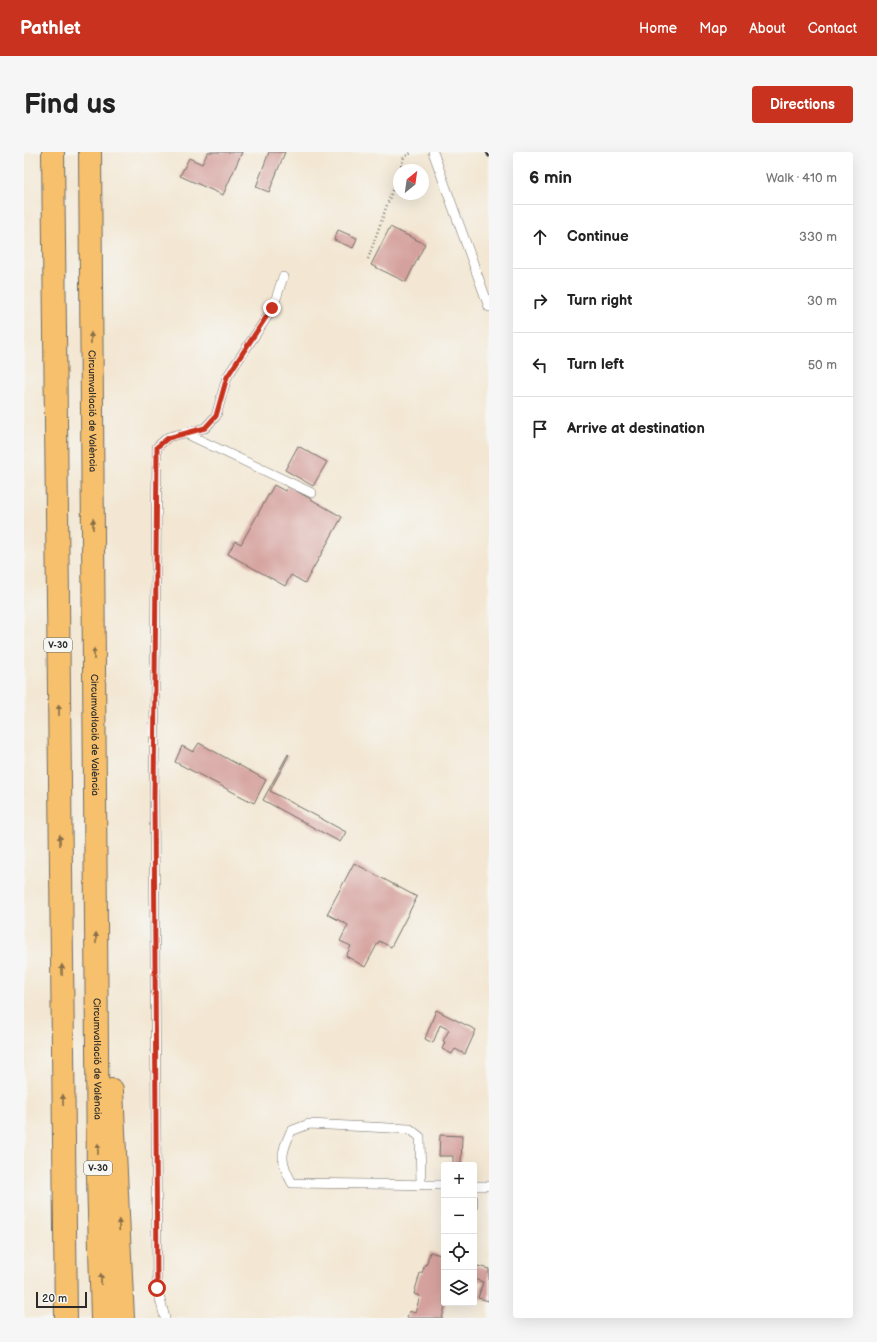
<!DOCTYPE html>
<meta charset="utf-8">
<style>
body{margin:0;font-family:"Balsamiq Sans",sans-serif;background:#f6f6f6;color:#222}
.controls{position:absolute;right:12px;bottom:12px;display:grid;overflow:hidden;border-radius:4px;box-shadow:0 4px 16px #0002}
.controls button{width:36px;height:36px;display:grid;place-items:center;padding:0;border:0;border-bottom:1px solid #e0e0e0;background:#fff;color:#222;font:20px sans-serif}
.compass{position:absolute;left:369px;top:12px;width:36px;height:36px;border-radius:50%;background:#fff;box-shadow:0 4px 16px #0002;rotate:29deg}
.scale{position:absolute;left:12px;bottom:10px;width:51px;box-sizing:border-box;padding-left:4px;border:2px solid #2b2b2b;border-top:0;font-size:11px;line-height:14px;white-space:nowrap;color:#2b2b2b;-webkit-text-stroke:3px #f6f6f2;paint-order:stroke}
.stop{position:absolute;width:12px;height:12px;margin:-9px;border:3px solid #c8321e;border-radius:50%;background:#fff}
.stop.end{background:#c8321e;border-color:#fff;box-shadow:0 1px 4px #0008}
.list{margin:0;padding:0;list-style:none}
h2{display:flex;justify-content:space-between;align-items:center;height:52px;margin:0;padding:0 16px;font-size:17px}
h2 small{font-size:13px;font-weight:400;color:#767676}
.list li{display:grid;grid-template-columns:26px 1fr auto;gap:12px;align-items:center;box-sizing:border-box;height:64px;padding:0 16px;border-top:1px solid #e0e0e0}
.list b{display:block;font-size:15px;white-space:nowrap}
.list em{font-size:13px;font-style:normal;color:#767676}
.icon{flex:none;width:22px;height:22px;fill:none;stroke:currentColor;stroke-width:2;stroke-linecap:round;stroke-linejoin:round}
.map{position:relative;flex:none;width:465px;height:1166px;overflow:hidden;border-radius:4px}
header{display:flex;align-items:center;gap:24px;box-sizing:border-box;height:56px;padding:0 20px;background:#c8321e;color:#fff}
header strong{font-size:19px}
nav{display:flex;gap:22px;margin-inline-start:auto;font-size:14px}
.intro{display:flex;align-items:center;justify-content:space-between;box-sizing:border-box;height:96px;padding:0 24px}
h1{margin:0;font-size:28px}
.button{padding:10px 18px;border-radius:4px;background:#c8321e;color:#fff;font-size:14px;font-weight:700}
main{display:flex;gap:24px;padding:0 24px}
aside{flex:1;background:#fff;border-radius:4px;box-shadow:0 4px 16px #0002}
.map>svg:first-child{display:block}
.building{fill:#d5a19d}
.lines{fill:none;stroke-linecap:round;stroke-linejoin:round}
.lane-casing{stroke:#716d66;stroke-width:10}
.highway-casing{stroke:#716d66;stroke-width:24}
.path{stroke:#716d66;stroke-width:2.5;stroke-dasharray:1 3;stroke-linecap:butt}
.lane{stroke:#fff;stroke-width:9}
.highway{stroke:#f7c06c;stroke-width:22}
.rail{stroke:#2b2b2b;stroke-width:3}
.oneway{fill:#876e48}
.route{stroke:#c8321e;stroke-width:5}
.labels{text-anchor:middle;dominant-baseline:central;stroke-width:4;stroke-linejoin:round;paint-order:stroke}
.shield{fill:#f6f6f2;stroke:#686867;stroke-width:1}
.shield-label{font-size:9px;font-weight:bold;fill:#2b2b2b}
.street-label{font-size:10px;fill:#2b2b2b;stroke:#f6f6f2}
</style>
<header>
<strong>Pathlet</strong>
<nav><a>Home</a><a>Map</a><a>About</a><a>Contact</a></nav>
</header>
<div class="intro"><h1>Find us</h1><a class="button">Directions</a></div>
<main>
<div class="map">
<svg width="465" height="1166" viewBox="0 0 465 1166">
<rect width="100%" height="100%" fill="#f6f6f2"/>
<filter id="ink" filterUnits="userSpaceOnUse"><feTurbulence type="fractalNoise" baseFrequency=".025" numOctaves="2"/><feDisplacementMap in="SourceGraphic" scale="8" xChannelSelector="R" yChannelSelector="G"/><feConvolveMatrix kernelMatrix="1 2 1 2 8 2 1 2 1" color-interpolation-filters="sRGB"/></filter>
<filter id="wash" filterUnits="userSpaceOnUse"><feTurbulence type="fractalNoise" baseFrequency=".012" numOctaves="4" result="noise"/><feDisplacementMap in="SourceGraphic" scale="16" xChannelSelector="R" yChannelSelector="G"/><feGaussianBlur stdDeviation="0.9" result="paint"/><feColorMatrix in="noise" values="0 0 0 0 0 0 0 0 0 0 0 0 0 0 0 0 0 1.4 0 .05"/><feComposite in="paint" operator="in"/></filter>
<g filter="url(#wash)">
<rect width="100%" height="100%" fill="#f3e7d3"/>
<g id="blocks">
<!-- building -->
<g class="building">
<polygon points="184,0 218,0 199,43 156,24 165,6 178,12"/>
<polygon points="245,0 261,0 245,40 232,35"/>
<polygon points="366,75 401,92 382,130 347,113"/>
<polygon points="314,78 333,86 329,96 310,88"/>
<polygon points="274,294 303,310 289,334 261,318"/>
<polygon points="250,333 261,339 264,334 318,365 281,431 267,423 261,434 204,402 211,389 217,392"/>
<polygon points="175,591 242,628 230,651 151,610 158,594 169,600"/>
<polygon points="264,602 265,603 246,639 322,680 316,690 239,648"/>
<polygon points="330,711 393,745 367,795 355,789 341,815 322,804 327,794 316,789 324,773 303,762"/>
<polygon points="412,858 452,878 441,902 431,897 428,902 418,897 421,890 419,889 425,878 416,873 409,891 401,887"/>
<polygon points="416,983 438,984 437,1012 429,1012 429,1004 415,1004"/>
<rect x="450" y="1045" width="3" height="11"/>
<polygon points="406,1100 420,1104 420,1151 422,1151 418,1166 383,1166 385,1159 391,1161 396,1144 390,1142 396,1121 398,1121 401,1112 402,1113"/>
<polygon points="450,1113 465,1117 465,1149 454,1146 459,1130 450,1127"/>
</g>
</g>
</g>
<g filter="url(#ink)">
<use href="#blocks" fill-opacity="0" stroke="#716d66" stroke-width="1"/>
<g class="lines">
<defs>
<g id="lane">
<polyline points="409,0 465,155"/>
<polyline points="163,282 288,341"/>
<path d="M397,1033l-1,-48 -10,-8 -101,-5 -18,7c-10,23 -12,28 1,52l152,2"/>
<polyline points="450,1034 465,1034"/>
<polyline points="141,1166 133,1136 130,647 133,295 144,285 181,276 192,264 203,225 249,156 259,125"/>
</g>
<g id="highway">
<polyline points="29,0 42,1166"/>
<path id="s1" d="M66,0l8,1026 4,140"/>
<polyline points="88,938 99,1166"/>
</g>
</defs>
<!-- lane casing -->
<use href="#lane" class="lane-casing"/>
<!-- highway casing -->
<use href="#highway" class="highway-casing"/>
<!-- path -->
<g class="path">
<polyline points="376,18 380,5 389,0"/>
<polyline points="344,107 375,19"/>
</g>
<!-- lane -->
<use href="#lane" class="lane"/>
<!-- highway -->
<use href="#highway" class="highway"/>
<!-- rail -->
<polyline class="rail" points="463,0 465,4"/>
</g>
<!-- one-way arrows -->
<defs><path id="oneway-solid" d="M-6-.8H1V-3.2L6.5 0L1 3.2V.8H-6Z"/></defs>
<g class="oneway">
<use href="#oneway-solid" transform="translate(67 186) rotate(-90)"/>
<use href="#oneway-solid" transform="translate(69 372) rotate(-90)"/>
<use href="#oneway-solid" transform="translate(70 502) rotate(-90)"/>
<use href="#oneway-solid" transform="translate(35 558) rotate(-91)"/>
<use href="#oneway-solid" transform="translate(36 688) rotate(-91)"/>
<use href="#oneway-solid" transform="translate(72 786) rotate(-90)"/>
<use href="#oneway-solid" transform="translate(38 818) rotate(-91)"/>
<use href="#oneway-solid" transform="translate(39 948) rotate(-91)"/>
<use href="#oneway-solid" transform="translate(74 997) rotate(-90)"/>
<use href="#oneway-solid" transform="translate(95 1073) rotate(-93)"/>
<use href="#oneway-solid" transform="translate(77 1127) rotate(-91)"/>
</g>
</g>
<g class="lines" filter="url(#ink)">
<!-- route -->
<polyline class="route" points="133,1136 130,647 133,295 144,286 181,276 192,264 203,225 248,156"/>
</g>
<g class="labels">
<!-- shield labels -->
<g class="shield">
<rect x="20" y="486" width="28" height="14" rx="3"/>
<rect x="60" y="1009" width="28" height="14" rx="3"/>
</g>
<g class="shield-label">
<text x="34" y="493">V-30</text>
<text x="74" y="1016">V-30</text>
</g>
<!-- street labels -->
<g class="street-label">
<text stroke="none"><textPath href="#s1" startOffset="259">Circumval·lació de València</textPath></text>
<text stroke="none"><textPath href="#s1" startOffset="583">Circumval·lació de València</textPath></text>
<text stroke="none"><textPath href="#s1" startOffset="907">Circumval·lació de València</textPath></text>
</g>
</g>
</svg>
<div class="controls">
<button>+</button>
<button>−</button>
<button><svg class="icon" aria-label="locate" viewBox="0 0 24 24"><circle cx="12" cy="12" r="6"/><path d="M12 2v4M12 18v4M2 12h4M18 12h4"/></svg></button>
<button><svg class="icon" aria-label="layers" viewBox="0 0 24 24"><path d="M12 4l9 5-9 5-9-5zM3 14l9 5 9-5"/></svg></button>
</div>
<svg class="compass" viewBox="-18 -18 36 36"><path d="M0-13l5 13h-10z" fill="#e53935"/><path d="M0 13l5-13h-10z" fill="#767676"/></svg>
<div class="scale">20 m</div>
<div class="stop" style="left:133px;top:1136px"></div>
<div class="stop end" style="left:248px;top:156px"></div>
</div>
<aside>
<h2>6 min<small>Walk · 410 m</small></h2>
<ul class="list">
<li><svg class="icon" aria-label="ahead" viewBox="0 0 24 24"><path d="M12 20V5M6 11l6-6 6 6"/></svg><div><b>Continue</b></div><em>330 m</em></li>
<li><svg class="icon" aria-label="right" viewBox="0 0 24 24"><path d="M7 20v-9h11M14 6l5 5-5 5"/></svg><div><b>Turn right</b></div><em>30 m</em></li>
<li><svg class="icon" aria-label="left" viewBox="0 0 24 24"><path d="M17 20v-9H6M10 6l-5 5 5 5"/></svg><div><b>Turn left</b></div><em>50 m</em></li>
<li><svg class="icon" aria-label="arrive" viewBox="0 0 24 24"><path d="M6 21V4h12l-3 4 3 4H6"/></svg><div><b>Arrive at destination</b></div></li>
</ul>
</aside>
</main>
